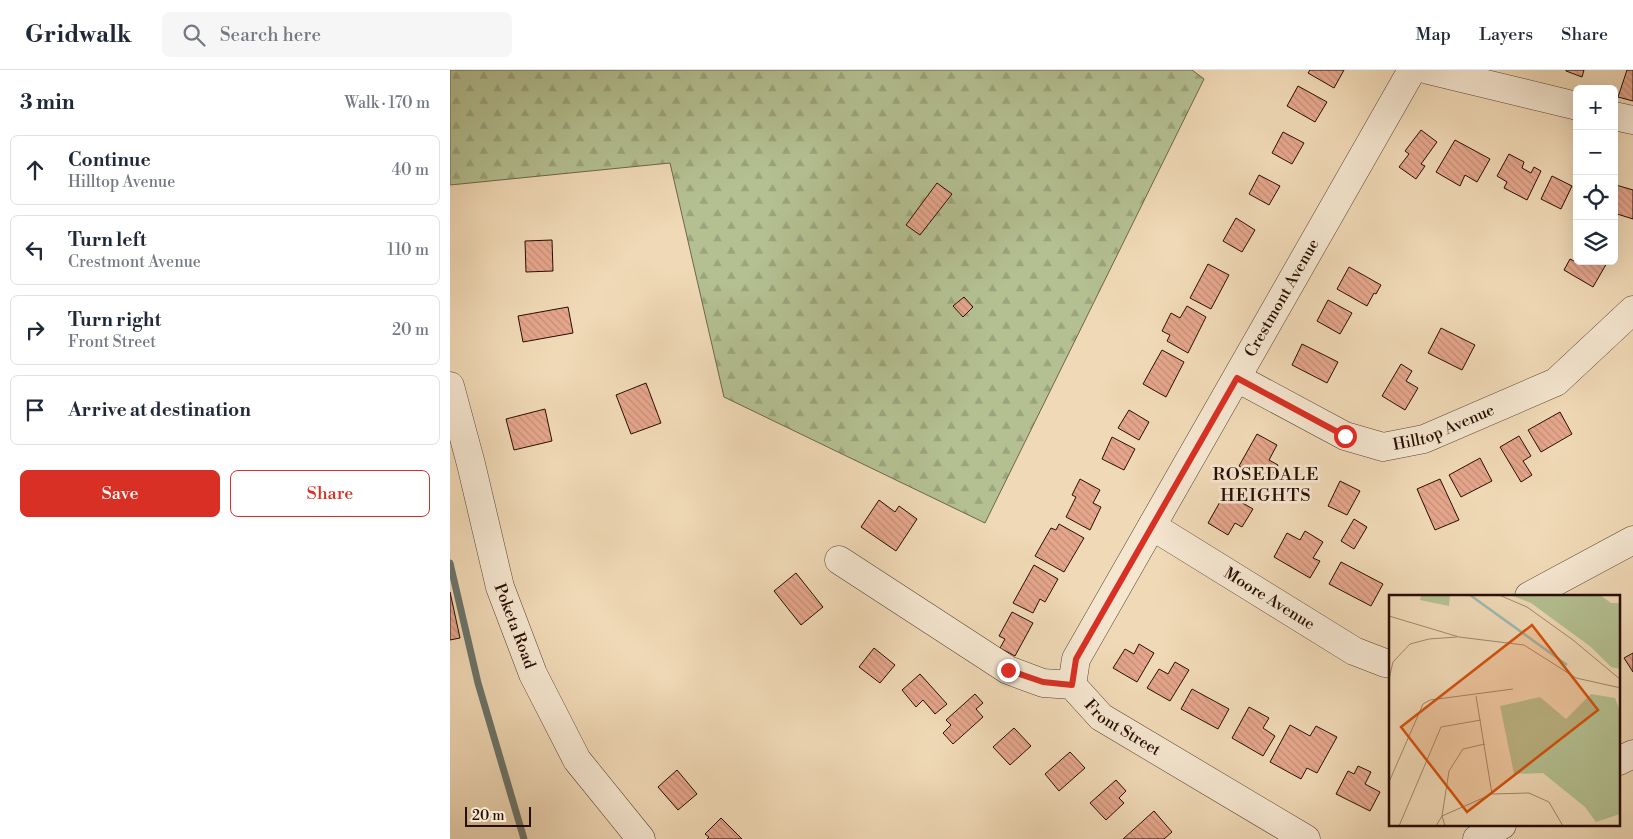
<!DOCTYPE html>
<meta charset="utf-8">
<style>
body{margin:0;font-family:"Libre Bodoni",serif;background:#f6f6f7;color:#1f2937}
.controls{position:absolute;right:15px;top:15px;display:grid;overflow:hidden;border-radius:8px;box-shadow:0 5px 20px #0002}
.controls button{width:45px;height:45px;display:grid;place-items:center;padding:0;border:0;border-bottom:1px solid #e0e1e3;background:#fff;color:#1f2937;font:25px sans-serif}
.scale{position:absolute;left:15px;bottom:12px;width:66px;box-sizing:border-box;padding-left:5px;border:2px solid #280d01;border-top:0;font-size:14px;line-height:18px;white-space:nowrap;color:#280d01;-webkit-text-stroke:4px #f5e6d0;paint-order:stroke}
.stop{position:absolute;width:15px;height:15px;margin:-11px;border:4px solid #d93025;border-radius:50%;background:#fff}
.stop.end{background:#d93025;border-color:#fff;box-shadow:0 1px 5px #0008}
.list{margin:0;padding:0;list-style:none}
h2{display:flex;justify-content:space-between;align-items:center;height:65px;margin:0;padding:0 20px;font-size:21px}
h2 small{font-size:16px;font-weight:400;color:#747a83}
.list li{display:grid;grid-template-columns:32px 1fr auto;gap:15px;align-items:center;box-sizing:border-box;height:70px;margin:0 10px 10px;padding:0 10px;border:1px solid #e0e1e3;border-radius:8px}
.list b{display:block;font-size:19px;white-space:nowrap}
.list p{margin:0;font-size:16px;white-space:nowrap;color:#747a83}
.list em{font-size:16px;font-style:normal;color:#747a83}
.actions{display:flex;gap:10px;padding:15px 20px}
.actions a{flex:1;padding:11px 0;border:1px solid #d93025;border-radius:8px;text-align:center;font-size:18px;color:#d93025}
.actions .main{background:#d93025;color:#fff}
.icon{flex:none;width:28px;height:28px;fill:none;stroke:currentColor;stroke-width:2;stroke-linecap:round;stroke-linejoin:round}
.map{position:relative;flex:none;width:1183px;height:769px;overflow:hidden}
header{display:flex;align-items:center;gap:30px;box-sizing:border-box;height:70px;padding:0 25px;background:#fff;border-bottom:1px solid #e0e1e3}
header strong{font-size:24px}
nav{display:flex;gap:28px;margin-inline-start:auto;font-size:18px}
.search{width:350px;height:45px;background:#f6f6f7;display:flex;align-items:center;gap:12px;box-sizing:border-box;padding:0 18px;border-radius:8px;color:#747a83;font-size:19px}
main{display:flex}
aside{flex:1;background:#fff}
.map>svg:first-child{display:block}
.forest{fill:url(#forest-firs);stroke:#6e664a}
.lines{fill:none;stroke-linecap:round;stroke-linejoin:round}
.stream{stroke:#6c756b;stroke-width:7}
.building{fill:url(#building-back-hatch);stroke:#280d01}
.minor-casing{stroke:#5a402e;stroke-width:29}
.minor{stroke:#f5e6d0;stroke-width:28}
.route{stroke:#d93025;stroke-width:6}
.labels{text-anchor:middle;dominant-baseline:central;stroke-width:5;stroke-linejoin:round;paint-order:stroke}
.street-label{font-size:16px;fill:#280d01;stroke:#f5e6d0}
.neighbourhood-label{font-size:18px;letter-spacing:1px;fill:#280d01;stroke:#f5e6d0}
.inset-river{fill:none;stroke:#9abab1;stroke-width:2.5}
.inset-road{fill:none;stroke:#a0876e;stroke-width:1}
.view{fill:#d5510b;fill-opacity:0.15;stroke:#d5510b;stroke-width:2.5}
.inset-edge{fill:none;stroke:#280d01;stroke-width:2.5}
</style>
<header>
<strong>Gridwalk</strong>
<div class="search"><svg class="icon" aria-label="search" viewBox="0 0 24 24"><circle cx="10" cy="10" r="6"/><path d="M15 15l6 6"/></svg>Search here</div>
<nav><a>Map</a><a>Layers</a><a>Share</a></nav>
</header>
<main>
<aside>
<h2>3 min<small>Walk · 170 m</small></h2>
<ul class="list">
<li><svg class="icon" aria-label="ahead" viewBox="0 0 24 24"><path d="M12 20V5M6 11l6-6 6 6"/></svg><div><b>Continue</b><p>Hilltop Avenue</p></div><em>40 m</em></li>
<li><svg class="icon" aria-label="left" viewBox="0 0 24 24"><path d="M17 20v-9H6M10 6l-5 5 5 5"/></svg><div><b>Turn left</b><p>Crestmont Avenue</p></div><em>110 m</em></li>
<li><svg class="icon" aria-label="right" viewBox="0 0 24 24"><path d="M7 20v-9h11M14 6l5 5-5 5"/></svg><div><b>Turn right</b><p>Front Street</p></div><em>20 m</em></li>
<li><svg class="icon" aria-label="arrive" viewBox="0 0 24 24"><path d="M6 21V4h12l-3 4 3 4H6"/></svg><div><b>Arrive at destination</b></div></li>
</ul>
<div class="actions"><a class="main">Save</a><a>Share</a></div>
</aside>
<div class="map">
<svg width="1183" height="769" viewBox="0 0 1183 769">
<defs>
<pattern id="forest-firs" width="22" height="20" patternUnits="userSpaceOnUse" patternTransform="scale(1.25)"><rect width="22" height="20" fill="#b4c092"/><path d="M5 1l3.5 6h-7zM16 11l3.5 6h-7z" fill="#9ba47c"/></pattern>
<pattern id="building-back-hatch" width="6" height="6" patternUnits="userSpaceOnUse" patternTransform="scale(1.25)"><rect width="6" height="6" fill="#e5a68c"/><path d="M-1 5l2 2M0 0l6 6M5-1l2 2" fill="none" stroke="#c48e77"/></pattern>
</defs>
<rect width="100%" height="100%" fill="#f0d9b6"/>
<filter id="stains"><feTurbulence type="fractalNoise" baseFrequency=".004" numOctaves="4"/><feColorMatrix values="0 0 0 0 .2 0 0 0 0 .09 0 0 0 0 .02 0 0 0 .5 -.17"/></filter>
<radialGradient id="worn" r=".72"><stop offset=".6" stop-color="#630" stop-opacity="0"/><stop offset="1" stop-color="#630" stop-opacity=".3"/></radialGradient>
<!-- forest -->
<polygon class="forest" points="0,0 742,0 754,9 535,453 274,327 220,93 0,115"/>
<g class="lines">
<!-- stream -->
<polyline class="stream" points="0,493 28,613 74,769"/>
</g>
<!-- building -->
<g class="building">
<polygon points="860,0 894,0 884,18 858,3"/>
<polygon points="1116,0 1134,0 1132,7 1116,1"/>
<polygon points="1177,0 1183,0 1183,31 1168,27"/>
<polygon points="848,16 877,32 865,52 837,36"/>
<polygon points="971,60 987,72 971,94 975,96 966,109 949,97 959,84 955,81"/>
<polygon points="833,62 854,73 842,94 822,83"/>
<polygon points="1005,70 1040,89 1027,112 1015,105 1010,116 986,102"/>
<polygon points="1059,84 1074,92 1072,98 1081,103 1084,97 1091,101 1077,130 1054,118 1057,112 1047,106"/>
<polygon points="809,105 830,116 819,135 799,124"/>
<polygon points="1102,106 1122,116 1111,139 1091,129"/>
<polygon points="487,113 502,124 470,165 456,155"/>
<polygon points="1166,115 1183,120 1183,149 1164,143 1164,121"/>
<polygon points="786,148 805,160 792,182 773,171"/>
<polygon points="102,170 103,201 76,202 75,171"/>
<polygon points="1127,186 1127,191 1158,191 1143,217 1114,200 1120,189 1124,191"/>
<polygon points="758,194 779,205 761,239 740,228"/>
<polygon points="899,197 931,215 926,224 924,223 917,236 887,219"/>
<polygon points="514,227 523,237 513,247 503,236"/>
<polygon points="878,230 902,243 890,264 867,251"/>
<polygon points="737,236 756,247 738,283 717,271 720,265 712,261 721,243 730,248"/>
<polygon points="118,237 123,263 73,272 68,246"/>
<polygon points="991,258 1025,275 1012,300 978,283"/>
<polygon points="852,274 888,292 877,313 842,295"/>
<polygon points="712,280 734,292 716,327 693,314"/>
<polygon points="951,294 962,301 956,311 968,318 955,340 932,326"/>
<polygon points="196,313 211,353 181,364 166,325"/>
<polygon points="95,339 102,371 64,380 56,349"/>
<polygon points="679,340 699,352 689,370 668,358"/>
<polygon points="1110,342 1122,364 1091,382 1078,360"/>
<polygon points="807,364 827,375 819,390 828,395 818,412 789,396"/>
<polygon points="1069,366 1081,386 1073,391 1082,405 1071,412 1050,377"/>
<polygon points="662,367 685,379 674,400 652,389"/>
<polygon points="1030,388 1042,411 1011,427 999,405"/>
<polygon points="630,409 650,420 643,433 651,437 640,460 616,447 626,427 622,425"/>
<polygon points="990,409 1009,450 985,460 967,419"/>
<polygon points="890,411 910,421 897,445 878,436"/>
<polygon points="775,423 803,439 792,457 785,453 778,465 758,453"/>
<polygon points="429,430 445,442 449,436 467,449 446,481 411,457"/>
<polygon points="904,449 917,457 904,479 891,471"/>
<polygon points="609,454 634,468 614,502 585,486 601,458 606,460"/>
<polygon points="855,461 873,472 863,488 870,491 860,508 824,487 837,463 850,470"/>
<polygon points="891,492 933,514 921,536 879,514"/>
<polygon points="584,495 608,509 595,532 590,529 583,543 563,533"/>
<polygon points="346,503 373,537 351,555 324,521"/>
<polygon points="0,522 10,568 0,570"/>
<polygon points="562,542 583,553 565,586 550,578 555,569 549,566"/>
<polygon points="689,574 704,583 687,612 663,598 675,579 684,584"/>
<polygon points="424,578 445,595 430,613 409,597"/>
<polygon points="1183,583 1183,602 1174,588"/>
<polygon points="725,592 739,600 720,631 697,618 709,599 718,604"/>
<polygon points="470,604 497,634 485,644 473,630 466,637 452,620"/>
<polygon points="742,619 779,639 768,659 731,639"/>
<polygon points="525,624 533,633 526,639 533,647 503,674 493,663 501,655 496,650"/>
<polygon points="799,637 819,648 813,658 825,666 813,686 782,668"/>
<polygon points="840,655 860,666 866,656 887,667 867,703 857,698 851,709 820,692"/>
<polygon points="564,658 581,676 560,695 543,677"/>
<polygon points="620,682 635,698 609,721 595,704"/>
<polygon points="908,696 921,702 915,714 930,722 920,741 886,724 898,701 904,704"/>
<polygon points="227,700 247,724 228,740 208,717"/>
<polygon points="666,710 676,721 669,728 674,733 656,750 640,733"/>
<polygon points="704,741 722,762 714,769 673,769"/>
<polygon points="271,748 292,769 257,769 259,767 255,764"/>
</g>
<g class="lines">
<defs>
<g id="minor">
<polyline points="978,0 1127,36"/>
<polyline points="1164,46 1183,50"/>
<path id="s1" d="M787,308l108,58 38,11 41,-8 132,-57 77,-72"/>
<path id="s2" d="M0,316l21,78 29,123 33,87 44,86 64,79"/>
<path id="s3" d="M702,456l202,125 31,12 6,1"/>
<path id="s4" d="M389,490l169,110 35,13 29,2 29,32 205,122"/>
<polyline points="1079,526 1183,470"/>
<path id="s5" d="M622,615l4,-26 336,-589"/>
<polyline points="1169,691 1183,684"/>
<polyline points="1027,769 1052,755"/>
</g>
</defs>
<!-- minor casing -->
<use href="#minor" class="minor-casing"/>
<!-- minor -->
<use href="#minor" class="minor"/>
</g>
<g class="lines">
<!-- route -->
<polyline class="route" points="558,600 593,612 622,615 626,589 787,308 895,366"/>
</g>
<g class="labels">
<!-- street labels -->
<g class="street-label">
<text stroke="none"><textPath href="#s5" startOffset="442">Crestmont Avenue</textPath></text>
<text stroke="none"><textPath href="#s1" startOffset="226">Hilltop Avenue</textPath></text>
<text stroke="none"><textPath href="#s3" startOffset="138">Moore Avenue</textPath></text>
<text stroke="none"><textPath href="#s2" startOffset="249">Poketa Road</textPath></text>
<text stroke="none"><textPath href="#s4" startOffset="335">Front Street</textPath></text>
</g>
<!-- neighbourhood labels -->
<g class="neighbourhood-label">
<text x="816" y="404">ROSEDALE<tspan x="816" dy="21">HEIGHTS</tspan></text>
</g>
</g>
<!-- overview -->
<g transform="translate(939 525)">
<rect width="231" height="231" fill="#f0d9b6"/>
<path d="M121,0h90l11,8h9v66l-9,-2 -20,-20 -60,-44zM202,99l24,4 6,16 -1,100 -24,8 -11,-15 -42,-34 -29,1 -14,-68 40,-9 26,22z" fill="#b4c092"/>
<path d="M32,0h29l-1,11 -29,-6z" fill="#b4c092"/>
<path class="inset-river" d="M81,0l97,70"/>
<path class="inset-road" d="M110,0l28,12 46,33 48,40M0,21l70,21 65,8 52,33 45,10M0,84l4,-17 17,-18 19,-5 28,-2M87,101l16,98M0,187l34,-78 7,-4 83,-11M10,231l42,-99 40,-7M47,231l6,-10 50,-22 37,-1 20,9 14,24M56,231l-3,-10 7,-45 14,-22 22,-5"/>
<path class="view" d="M143,30l66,85 -131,102 -66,-85z"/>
<rect width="231" height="231" class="inset-edge"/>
</g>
<rect width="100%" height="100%" filter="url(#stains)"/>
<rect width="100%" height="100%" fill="url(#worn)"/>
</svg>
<div class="controls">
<button>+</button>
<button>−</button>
<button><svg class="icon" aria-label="locate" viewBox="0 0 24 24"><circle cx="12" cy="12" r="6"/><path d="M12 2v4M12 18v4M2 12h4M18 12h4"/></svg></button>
<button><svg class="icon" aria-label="layers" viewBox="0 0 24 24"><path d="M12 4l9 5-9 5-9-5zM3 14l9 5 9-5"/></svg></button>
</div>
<div class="scale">20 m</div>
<div class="stop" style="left:895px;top:366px"></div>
<div class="stop end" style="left:558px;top:600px"></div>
</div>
</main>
